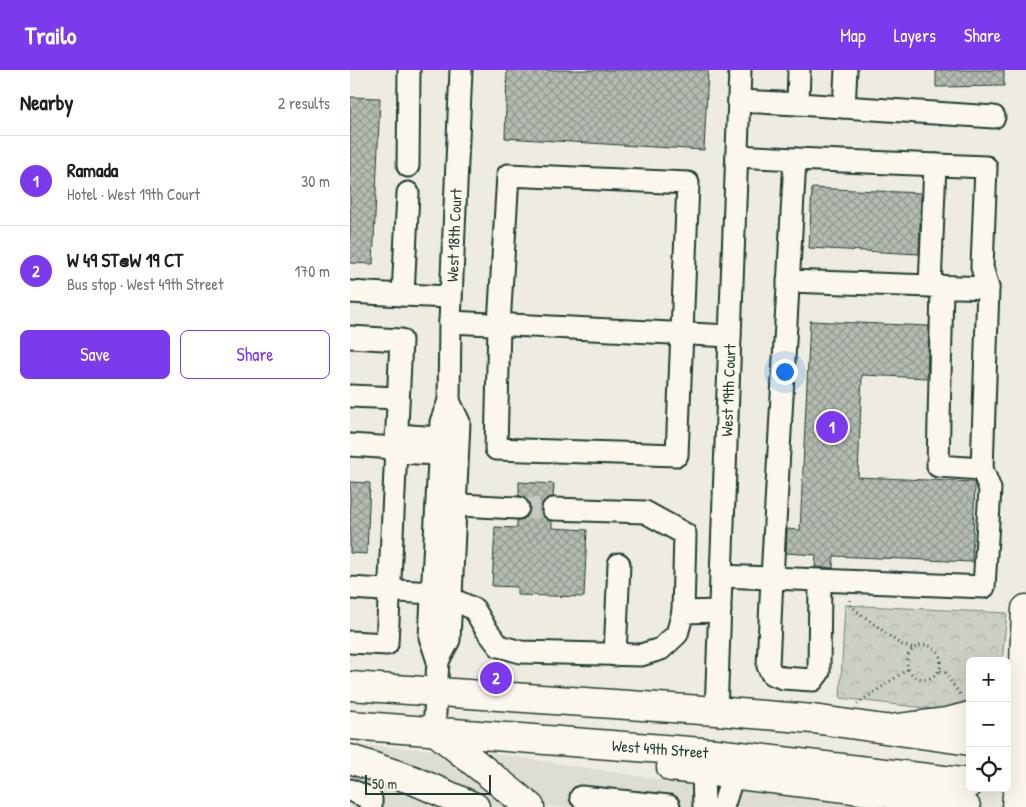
<!DOCTYPE html>
<meta charset="utf-8">
<style>
body{margin:0;font-family:"Patrick Hand",sans-serif;background:#f2f2f2;color:#202124}
.controls{position:absolute;right:15px;bottom:15px;display:grid;overflow:hidden;border-radius:8px;box-shadow:0 5px 20px #0002}
.controls button{width:45px;height:45px;display:grid;place-items:center;padding:0;border:0;border-bottom:1px solid #e0e0e0;background:#fff;color:#202124;font:25px sans-serif}
.scale{position:absolute;left:15px;bottom:12px;width:126px;box-sizing:border-box;padding-left:5px;border:2px solid #1f3d34;border-top:0;font-size:14px;line-height:18px;white-space:nowrap;color:#1f3d34;-webkit-text-stroke:4px #fbf7ec;paint-order:stroke}
.you{position:absolute;left:434px;top:301px;width:18px;height:18px;margin:-12px;border:4px solid #fff;border-radius:50%;background:#1a73e8;box-shadow:0 0 0 8px #1a73e833}
.badge{display:grid;place-items:center;width:32px;height:32px;border-radius:50%;background:#7c3aed;color:#fff;font-size:16px;font-weight:700}
.pin{position:absolute;translate:-50% -50%;border:2px solid #fff;box-shadow:0 1px 5px #0006}
.list{margin:0;padding:0;list-style:none}
h2{display:flex;justify-content:space-between;align-items:center;height:65px;margin:0;padding:0 20px;font-size:21px}
h2 small{font-size:16px;font-weight:400;color:#757577}
.list li{display:grid;grid-template-columns:32px 1fr auto;gap:15px;align-items:center;box-sizing:border-box;height:90px;padding:0 20px;border-top:1px solid #e0e0e0}
.list b{display:block;font-size:19px;white-space:nowrap}
.list p{margin:0;font-size:16px;white-space:nowrap;color:#757577}
.list em{font-size:16px;font-style:normal;color:#757577}
.actions{display:flex;gap:10px;padding:15px 20px}
.actions a{flex:1;padding:11px 0;border:1px solid #7c3aed;border-radius:8px;text-align:center;font-size:18px;color:#7c3aed}
.actions .main{background:#7c3aed;color:#fff}
.icon{flex:none;width:28px;height:28px;fill:none;stroke:currentColor;stroke-width:2;stroke-linecap:round;stroke-linejoin:round}
.map{position:relative;flex:none;width:676px;height:737px;overflow:hidden}
header{display:flex;align-items:center;gap:30px;box-sizing:border-box;height:70px;padding:0 25px;background:#7c3aed;color:#fff}
header strong{font-size:24px}
nav{display:flex;gap:28px;margin-inline-start:auto;font-size:18px}
main{display:flex}
aside{flex:1;background:#fff}
.map>svg:first-child{display:block}
.built{fill:#ddddd2}
.forest{fill:url(#forest-crowns);stroke:#75867c}
.building{fill:url(#building-cross-hatch);stroke:#1f3d34}
.lines{fill:none;stroke-linecap:round;stroke-linejoin:round}
.minor-tunnel{stroke:#c5c9be;stroke-width:21;stroke-dasharray:21 11;stroke-linecap:butt}
.minor-casing{stroke:#1f3d34;stroke-width:25}
.major-casing{stroke:#1f3d34;stroke-width:31}
.highway-casing{stroke:#1f3d34;stroke-width:31}
.path{stroke:#1f3d34;stroke-width:3;stroke-dasharray:1 4;stroke-linecap:butt}
.minor{stroke:#fbf7ec;stroke-width:21}
.major{stroke:#fbf7ec;stroke-width:28}
.highway{stroke:#fbf7ec;stroke-width:28}
.labels{text-anchor:middle;dominant-baseline:central;stroke-width:4;stroke-linejoin:round;paint-order:stroke}
.street-label{font-size:16px;fill:#1f3d34;stroke:#fbf7ec}
</style>
<header>
<strong>Trailo</strong>
<nav><a>Map</a><a>Layers</a><a>Share</a></nav>
</header>
<main>
<aside>
<h2>Nearby<small>2 results</small></h2>
<ul class="list">
<li><span class="badge">1</span><div><b>Ramada</b><p>Hotel · West 19th Court</p></div><em>30 m</em></li>
<li><span class="badge">2</span><div><b>W 49 ST@W 19 CT</b><p>Bus stop · West 49th Street</p></div><em>170 m</em></li>
</ul>
<div class="actions"><a class="main">Save</a><a>Share</a></div>
</aside>
<div class="map">
<svg width="676" height="737" viewBox="0 0 676 737">
<defs>
<pattern id="forest-crowns" width="20" height="18" patternUnits="userSpaceOnUse" patternTransform="scale(1.25)"><rect width="20" height="18" fill="#cbcfc4"/><path d="M2 6a3 3 0 1 1 6 0M12 15a3 3 0 1 1 6 0" fill="none" stroke="#aeb3a9"/></pattern>
<pattern id="building-cross-hatch" width="8" height="8" patternUnits="userSpaceOnUse" patternTransform="scale(1.25)"><rect width="8" height="8" fill="#b4bbb0"/><path d="M0 0l8 8M0 8l8-8" fill="none" stroke="#929990"/></pattern>
</defs>
<rect width="100%" height="100%" fill="#eeece1"/>
<filter id="ink" filterUnits="userSpaceOnUse"><feTurbulence type="fractalNoise" baseFrequency=".02" numOctaves="2"/><feDisplacementMap in="SourceGraphic" scale="10" xChannelSelector="R" yChannelSelector="G"/><feConvolveMatrix kernelMatrix="1 2 1 2 8 2 1 2 1" color-interpolation-filters="sRGB"/></filter>
<g filter="url(#ink)">
<!-- built -->
<polygon class="built" points="0,675 141,683 314,710 551,737 0,737"/>
<!-- forest -->
<polygon class="forest" points="495,535 657,543 652,591 620,591 620,630 596,638 583,639 490,628"/>
<!-- building -->
<g class="building">
<polygon points="157,0 358,0 354,80 155,68"/>
<polygon points="586,0 654,0 654,16 586,17"/>
<polygon points="0,27 30,28 23,194 0,193"/>
<polygon points="462,118 571,123 569,184 459,178"/>
<polygon points="460,251 579,256 577,308 512,305 508,407 624,412 625,415 622,492 484,486 483,498 465,497 466,485 436,483 437,459 450,460"/>
<polygon points="0,412 20,413 17,484 0,483"/>
<polygon points="169,412 204,414 203,427 197,428 193,432 191,438 192,445 197,450 202,451 202,458 237,460 234,527 167,525 167,517 142,516 145,457 167,458 167,450 174,449 178,445 180,439 179,432 174,427 169,426"/>
</g>
<g class="lines">
<!-- minor-tunnel -->
<polyline class="minor-tunnel" points="168,438 203,439"/>
<defs>
<g id="minor">
<polyline points="389,31 448,34 449,0"/>
<polyline points="448,34 644,47"/>
<polyline points="494,37 496,0"/>
<polyline points="387,86 445,89"/>
<polyline points="58,96 59,0"/>
<polygon points="158,105 338,113 327,385 146,379 149,255"/>
<polyline points="438,211 638,218 632,399 588,396 592,217"/>
<polyline points="580,216 585,95"/>
<polyline points="0,222 53,225 58,123"/>
<polyline points="53,225 101,227"/>
<polyline points="100,252 380,266"/>
<polyline points="0,267 51,270 37,574 0,572"/>
<polyline points="0,326 48,328"/>
<polyline points="46,365 90,368"/>
<polyline points="0,375 45,378"/>
<polyline points="45,382 89,384"/>
<polyline points="92,434 168,438"/>
<polyline points="203,439 295,442 335,464 333,542"/>
<polyline points="371,506 422,508 445,89 636,97 632,197 638,218"/>
<polyline points="470,512 469,602 463,610 433,608 422,604 418,596 422,508 634,517 640,419 632,399"/>
<polyline points="0,518 82,523"/>
<polyline points="101,532 111,533 124,539 136,559 149,576 171,582 291,585 311,579 327,564 333,542 370,541"/>
<polyline points="265,585 269,494"/>
<polyline points="88,591 99,570 109,352 99,331"/>
<path id="s1" d="M366,641l24,-641"/>
<path id="s2" d="M84,660l4,-69 -8,-24 11,-215 8,-21 1,-79 11,-252"/>
<polyline points="353,701 354,737"/>
<polyline points="0,720 21,729 21,737"/>
<polyline points="243,737 231,727 319,736 319,737"/>
<polyline points="373,737 383,705"/>
</g>
<g id="major">
<polyline points="0,616 366,641 463,649 620,671"/>
<path id="s3" d="M0,655l365,28 255,30"/>
<polyline points="321,697 496,718 593,731 616,737"/>
<polyline points="666,737 671,679"/>
</g>
<g id="highway">
<polyline points="541,659 597,652 620,646"/>
<polyline points="84,660 180,737"/>
<polyline points="671,679 676,539"/>
<polyline points="0,689 63,710 125,737"/>
</g>
</defs>
<!-- minor casing -->
<use href="#minor" class="minor-casing"/>
<!-- major casing -->
<use href="#major" class="major-casing"/>
<!-- highway casing -->
<use href="#highway" class="highway-casing"/>
<!-- path -->
<g class="path">
<polyline points="500,530 500,535 507,541 550,574 563,579"/>
<circle cx="574" cy="592" r="17"/>
<polyline points="590,601 595,603 611,626"/>
<polyline points="507,634 558,599"/>
</g>
<!-- minor -->
<use href="#minor" class="minor"/>
<!-- major -->
<use href="#major" class="major"/>
<!-- highway -->
<use href="#highway" class="highway"/>
</g>
</g>
<g class="labels">
<!-- street labels -->
<g class="street-label">
<text stroke="none"><textPath href="#s2" startOffset="498">West 18th Court</textPath></text>
<text stroke="none"><textPath href="#s1" startOffset="321">West 19th Court</textPath></text>
<text stroke="none"><textPath href="#s3" startOffset="311">West 49th Street</textPath></text>
</g>
</g>
</svg>
<div class="controls">
<button>+</button>
<button>−</button>
<button><svg class="icon" aria-label="locate" viewBox="0 0 24 24"><circle cx="12" cy="12" r="6"/><path d="M12 2v4M12 18v4M2 12h4M18 12h4"/></svg></button>
</div>
<div class="scale">50 m</div>
<div class="you"></div>
<div class="pin badge" style="left:482px;top:357px">1</div>
<div class="pin badge" style="left:146px;top:608px">2</div>
</div>
</main>
